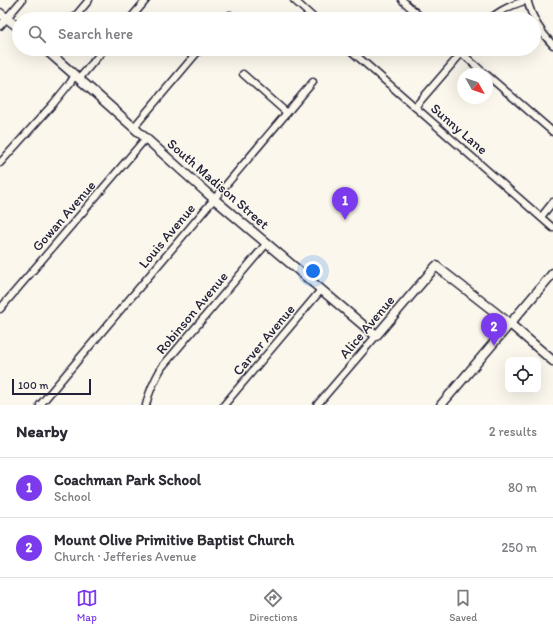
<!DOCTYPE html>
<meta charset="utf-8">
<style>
body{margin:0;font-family:Itim,sans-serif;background:#f2f2f3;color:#2b2b33}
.controls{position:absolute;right:12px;bottom:12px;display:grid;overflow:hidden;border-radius:8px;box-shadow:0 4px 16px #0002}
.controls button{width:36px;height:36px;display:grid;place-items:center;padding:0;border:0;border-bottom:1px solid #e1e1e2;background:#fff;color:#2b2b33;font:20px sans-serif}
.compass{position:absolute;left:457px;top:68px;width:36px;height:36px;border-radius:50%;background:#fff;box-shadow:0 4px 16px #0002;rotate:130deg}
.scale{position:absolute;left:12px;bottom:10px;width:79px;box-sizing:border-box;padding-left:4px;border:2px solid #22223b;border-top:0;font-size:11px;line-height:14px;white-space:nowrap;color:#22223b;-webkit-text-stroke:3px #fbf7ec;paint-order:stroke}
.you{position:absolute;left:313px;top:271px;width:14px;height:14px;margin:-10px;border:3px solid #fff;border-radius:50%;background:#1a73e8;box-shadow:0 0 0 6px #1a73e833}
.badge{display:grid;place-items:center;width:26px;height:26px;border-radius:50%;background:#7c3aed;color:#fff;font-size:13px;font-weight:700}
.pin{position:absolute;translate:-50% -33px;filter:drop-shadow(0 1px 2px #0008)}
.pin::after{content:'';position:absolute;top:21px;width:14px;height:12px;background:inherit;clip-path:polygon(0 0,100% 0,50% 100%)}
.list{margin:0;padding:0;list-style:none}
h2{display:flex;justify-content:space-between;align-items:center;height:52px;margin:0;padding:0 16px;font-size:17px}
h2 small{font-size:13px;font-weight:400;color:#7c7c81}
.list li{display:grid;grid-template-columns:26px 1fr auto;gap:12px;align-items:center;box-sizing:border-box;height:60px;padding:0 16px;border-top:1px solid #e1e1e2}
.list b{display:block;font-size:15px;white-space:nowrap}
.list p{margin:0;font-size:13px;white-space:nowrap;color:#7c7c81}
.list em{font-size:13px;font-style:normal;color:#7c7c81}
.icon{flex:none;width:22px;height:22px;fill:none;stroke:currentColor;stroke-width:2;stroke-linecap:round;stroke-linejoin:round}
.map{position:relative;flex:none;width:553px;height:405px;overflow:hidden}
.search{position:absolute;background:#fff;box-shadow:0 4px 16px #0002;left:12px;right:12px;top:12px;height:44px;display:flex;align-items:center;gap:10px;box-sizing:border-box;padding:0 14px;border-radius:22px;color:#7c7c81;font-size:15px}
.sheet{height:172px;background:#fff}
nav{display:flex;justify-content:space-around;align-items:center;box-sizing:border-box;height:56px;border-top:1px solid #e1e1e2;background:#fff;font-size:11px;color:#7c7c81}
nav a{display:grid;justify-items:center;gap:2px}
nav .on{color:#7c3aed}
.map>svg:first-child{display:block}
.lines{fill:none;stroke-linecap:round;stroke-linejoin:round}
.minor-casing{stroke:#22223b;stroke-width:9}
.tertiary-casing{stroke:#22223b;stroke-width:11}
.minor{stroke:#fbf7ec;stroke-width:6}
.tertiary{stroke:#fbf7ec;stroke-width:8}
.labels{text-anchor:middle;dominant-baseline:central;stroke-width:3;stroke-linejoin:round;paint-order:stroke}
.street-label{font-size:14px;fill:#22223b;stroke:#fbf7ec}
</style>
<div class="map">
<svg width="553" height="405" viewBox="0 0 553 405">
<rect width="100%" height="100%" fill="#fbf7ec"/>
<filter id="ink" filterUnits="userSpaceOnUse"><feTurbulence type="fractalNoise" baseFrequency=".025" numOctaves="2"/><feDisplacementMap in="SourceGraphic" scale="8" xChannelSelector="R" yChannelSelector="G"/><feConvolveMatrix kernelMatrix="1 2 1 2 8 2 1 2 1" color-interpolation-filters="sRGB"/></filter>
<g filter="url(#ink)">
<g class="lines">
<defs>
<g id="minor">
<polyline points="294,0 315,19"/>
<polyline points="402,0 423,19"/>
<path d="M527,0c5,18 13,32 26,45"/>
<polyline points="73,19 89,0"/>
<polyline points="130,19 146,0"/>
<polyline points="226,19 230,15"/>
<path d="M490,19c11,-10 24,-15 38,-19"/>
<polyline points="0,26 22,0"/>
<polyline points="349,49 553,228"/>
<polyline points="457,49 485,74"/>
<polyline points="243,74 287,113"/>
<polyline points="487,75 553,132"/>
<polyline points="79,79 104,49"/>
<polyline points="415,107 465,49"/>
<polyline points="134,127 200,49"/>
<polyline points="0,163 53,104 70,83 75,75"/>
<polyline points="541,217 553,202"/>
<polyline points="0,309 146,138"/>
<polyline points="40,405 313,82"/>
<path d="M146,405c3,-14 9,-26 16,-38l105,-124"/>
<polyline points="224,405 321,290"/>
<polyline points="317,405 376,336"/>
</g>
<g id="tertiary">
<polyline points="0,13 19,28"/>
<polyline points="45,49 94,92 207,193 376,336 436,266 509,323 553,361"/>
<polyline points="441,405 553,273"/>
</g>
</defs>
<!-- minor casing -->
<use href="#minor" class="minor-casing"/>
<!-- tertiary casing -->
<use href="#tertiary" class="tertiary-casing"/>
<!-- minor -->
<use href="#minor" class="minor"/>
<!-- tertiary -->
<use href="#tertiary" class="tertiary"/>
</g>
</g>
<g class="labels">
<!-- street labels -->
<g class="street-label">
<text transform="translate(459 129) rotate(41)">Sunny Lane</text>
<text transform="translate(218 184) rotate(41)">South Madison Street</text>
<text transform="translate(64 216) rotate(-49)">Gowan Avenue</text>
<text transform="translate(167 236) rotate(-50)">Louis Avenue</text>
<text transform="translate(192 313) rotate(-50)">Robinson Avenue</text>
<text transform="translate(367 327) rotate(-50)">Alice Avenue</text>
<text transform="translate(264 340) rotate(-50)">Carver Avenue</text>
</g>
</g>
</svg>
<div class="controls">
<button><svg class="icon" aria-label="locate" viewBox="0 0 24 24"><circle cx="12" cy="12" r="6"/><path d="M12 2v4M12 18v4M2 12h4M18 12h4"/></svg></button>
</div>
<svg class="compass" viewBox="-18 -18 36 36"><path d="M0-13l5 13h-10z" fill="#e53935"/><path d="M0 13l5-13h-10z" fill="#7c7c81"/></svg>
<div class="scale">100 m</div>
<div class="you"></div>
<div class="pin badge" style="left:345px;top:220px">1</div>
<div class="pin badge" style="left:494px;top:346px">2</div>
<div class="search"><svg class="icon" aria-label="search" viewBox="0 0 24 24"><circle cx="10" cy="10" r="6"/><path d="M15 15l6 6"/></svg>Search here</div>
</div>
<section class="sheet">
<h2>Nearby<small>2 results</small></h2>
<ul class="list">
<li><span class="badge">1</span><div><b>Coachman Park School</b><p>School</p></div><em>80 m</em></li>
<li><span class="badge">2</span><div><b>Mount Olive Primitive Baptist Church</b><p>Church · Jefferies Avenue</p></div><em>250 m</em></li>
</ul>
</section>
<nav>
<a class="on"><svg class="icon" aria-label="map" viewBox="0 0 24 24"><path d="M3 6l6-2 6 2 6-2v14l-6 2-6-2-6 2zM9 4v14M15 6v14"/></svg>Map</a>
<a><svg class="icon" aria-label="directions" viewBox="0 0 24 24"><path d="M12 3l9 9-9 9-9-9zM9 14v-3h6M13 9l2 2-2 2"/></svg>Directions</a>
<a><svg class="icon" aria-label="saved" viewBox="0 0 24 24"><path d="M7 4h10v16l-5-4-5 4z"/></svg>Saved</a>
</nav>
